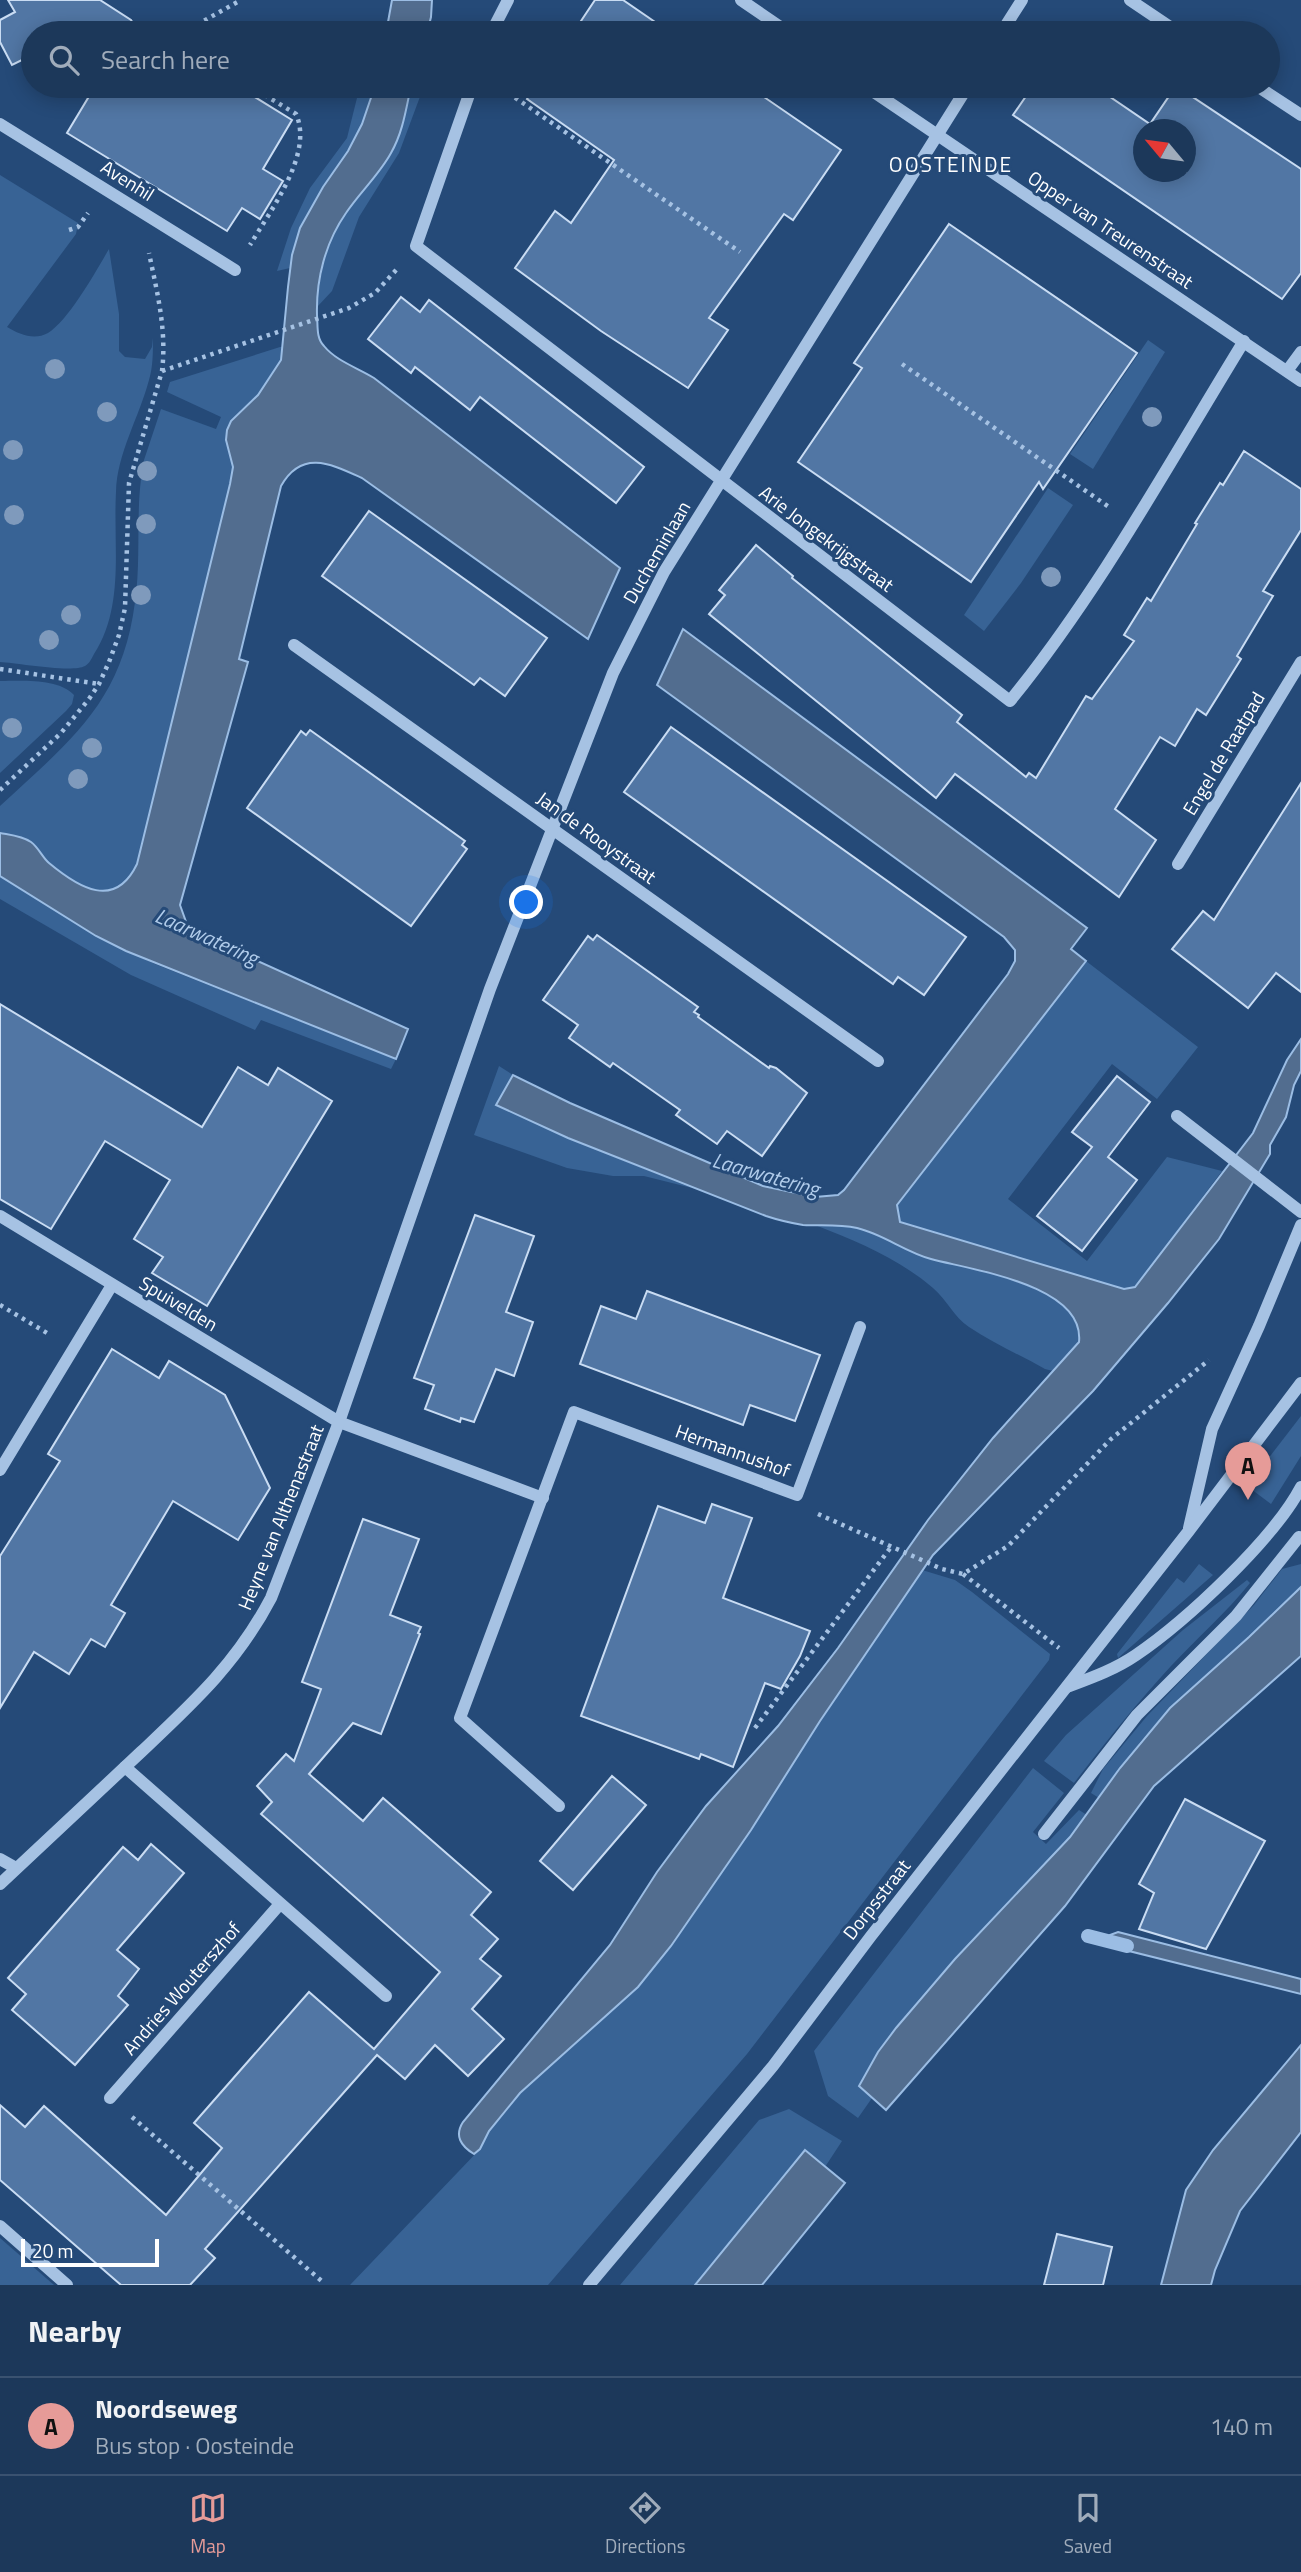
<!DOCTYPE html>
<meta charset="utf-8">
<style>
body{margin:0;font-family:"Titillium Web",sans-serif;background:#253f60;color:#f1f3f6}
.compass{position:absolute;left:1133px;top:119px;width:63px;height:63px;border-radius:50%;background:#1c385a;box-shadow:0 4px 18px #0003;rotate:299deg}
.scale{position:absolute;left:21px;bottom:18px;width:138px;box-sizing:border-box;padding-left:7px;border:4px solid #fff;border-top:0;font-size:19px;line-height:24px;white-space:nowrap;color:#fff;-webkit-text-stroke:5px #254a78;paint-order:stroke}
.you{position:absolute;left:527px;top:903px;width:24px;height:24px;margin:-18px;border:5px solid #fff;border-radius:50%;background:#1a73e8;box-shadow:0 0 0 10px #1a73e833}
.badge{display:grid;place-items:center;width:46px;height:46px;border-radius:50%;background:#e69b98;color:#111;font-size:23px;font-weight:700}
.pin{position:absolute;translate:-50% -58px;filter:drop-shadow(0 2px 4px #0008)}
.pin::after{content:'';position:absolute;top:37px;width:24px;height:21px;background:inherit;clip-path:polygon(0 0,100% 0,50% 100%)}
.list{margin:0;padding:0;list-style:none}
h2{display:flex;justify-content:space-between;align-items:center;height:91px;margin:0;padding:0 28px;font-size:30px}
h2 small{font-size:23px;font-weight:400;color:#a0acbb}
.list li{display:grid;grid-template-columns:46px 1fr auto;gap:21px;align-items:center;box-sizing:border-box;height:98px;padding:0 28px;border-top:2px solid #3a5270}
.list b{display:block;font-size:26px;white-space:nowrap}
.list p{margin:0;font-size:23px;white-space:nowrap;color:#a0acbb}
.list em{font-size:23px;font-style:normal;color:#a0acbb}
.icon{flex:none;width:38px;height:38px;fill:none;stroke:currentColor;stroke-width:2;stroke-linecap:round;stroke-linejoin:round}
.map{position:relative;flex:none;width:1301px;height:2285px;overflow:hidden}
.search{position:absolute;background:#1c385a;box-shadow:0 4px 18px #0003;left:21px;right:21px;top:21px;height:77px;display:flex;align-items:center;gap:18px;box-sizing:border-box;padding:0 24px;border-radius:38px;color:#a0acbb;font-size:26px}
.sheet{height:189px;background:#1c385a}
nav{display:flex;justify-content:space-around;align-items:center;box-sizing:border-box;height:98px;border-top:2px solid #3a5270;background:#1c385a;font-size:19px;color:#a0acbb}
nav a{display:grid;justify-items:center;gap:4px}
nav .on{color:#e69b98}
.map>svg:first-child{display:block}
.green{fill:#386395}
.water{fill:#526d8f;stroke:#9bbde4;stroke-width:2}
.lines{fill:none;stroke-linecap:round;stroke-linejoin:round}
.stream{stroke:#9bbde4;stroke-width:14}
.building{fill:#5176a4;stroke:#c9dcf3;stroke-width:2;fill-rule:evenodd}
.path{stroke:#a6c2e3;stroke-width:4.5;stroke-dasharray:3.5 5;stroke-linecap:butt}
.minor{stroke:#a6c2e3;stroke-width:12}
.tree{fill:#7f9abc}
.labels{text-anchor:middle;dominant-baseline:central;stroke-width:6;stroke-linejoin:round;paint-order:stroke}
.street-label{font-size:19px;fill:#fff;stroke:#254a78}
.neighbourhood-label{font-size:21px;letter-spacing:2px;fill:#fff;stroke:#254a78}
.water-label{font-size:21px;font-style:italic;fill:#b1cceb;stroke:#254a78}
</style>
<div class="map">
<svg width="1301" height="2285" viewBox="0 0 1301 2285">
<rect width="100%" height="100%" fill="#254a78"/>
<!-- green -->
<g class="green">
<polygon points="360,86 375,86 362,124 348,151 323,187 300,228 290,268 277,271 291,228 310,188 347,138"/>
<path d="M411,86h13l-25,67 -40,64 -27,74 -15,16c3,-34 9,-64 28,-93 14,-21 33,-38 46,-61 11,-21 15,-44 20,-67z"/>
<path d="M0,175l78,48 -2,11 -69,93c12,7 27,14 41,6 21,-13 48,-62 61,-84l10,65v37l6,6 20,2 7,-12 1,-9c0,14 0,29 -4,42 -10,38 -32,73 -33,112 -3,54 9,114 -22,162 -2,4 -5,10 -9,12 -13,7 -68,-3 -85,-4z"/>
<polygon points="1148,340 1165,352 1093,469 1070,454"/>
<path d="M280,347h4c-5,32 -31,52 -53,74l2,46 -3,17 -93,380c-22,46 -58,24 -88,-1 -8,-7 -13,-17 -23,-23 -7,-5 -17,-5 -26,-7v-27c70,-65 122,-103 135,-204 6,-41 1,-82 6,-123l3,-19 17,-51 55,20 5,-12 -54,-25 3,-10z"/>
<polygon points="1048,488 1073,505 1021,583 984,631 964,615"/>
<path d="M0,681c22,0 58,-3 74,14l-2,9 -6,7 -66,62z"/>
<polygon points="0,876 96,936 155,964 396,1059 391,1069 261,1020 255,1030 131,975 0,899"/>
<polygon points="1086,961 1198,1047 1157,1099 1112,1064 1008,1199 1087,1261 1167,1157 1222,1171 1135,1287 1124,1289 900,1222 897,1205"/>
<polygon points="499,1066 513,1075 497,1106 568,1138 692,1188 644,1176 613,1176 567,1168 474,1135"/>
<path d="M815,1225c14,0 29,0 43,3 26,7 48,24 74,31 37,10 135,26 147,68 5,18 -15,32 -26,44l-8,-2c-25,-14 -52,-26 -76,-42 -15,-10 -22,-27 -36,-39 -34,-29 -76,-47 -118,-63z"/>
<polygon points="1301,1416 1301,1456 1271,1504 1247,1486"/>
<polygon points="1199,1564 1213,1575 1118,1658 1117,1654 1177,1578 1184,1583"/>
<polygon points="1301,1564 1301,1587 1249,1637 1170,1708 1141,1741 1099,1798 1091,1793 1103,1769 1147,1716 1254,1605 1282,1569"/>
<polygon points="922,1570 955,1580 972,1592 1050,1654 1049,1660 747,2054 548,2285 350,2285 480,2149 489,2131 520,2093 638,1987 671,1947 751,1830 820,1721"/>
<path d="M1247,1580l3,3c-24,30 -53,55 -79,83 -35,38 -66,77 -97,117l-30,-22 22,-26 117,-105z"/>
<path d="M1033,1768l31,25 -31,39 13,12 33,-34 8,5 -17,22c-33,35 -66,70 -99,105 -41,44 -85,90 -112,144l13,12 -14,20 -30,-22 -14,-45z"/>
<polygon points="789,2109 842,2141 825,2167 805,2150 695,2285 620,2285 759,2120"/>
<polygon points="0,2238 54,2285 0,2285"/>
</g>
<!-- water -->
<g class="water">
<polygon points="392,0 432,0 431,17 427,33 386,33"/>
<path d="M375,86h36c-5,23 -8,46 -20,67 -12,22 -31,39 -45,60 -21,30 -30,67 -29,102 1,11 -1,23 7,31 12,15 34,22 50,32l246,190 -32,71 -226,-161c-31,-14 -60,-29 -81,8l-42,173 9,3 -68,243 9,25 219,99 -12,30 -270,-108 -30,-15 -96,-60v-43c10,2 22,3 31,9 8,6 11,15 18,21 30,25 66,47 88,1l93,-380 3,-17 -7,-27 1,-10 4,-9 27,-26 23,-35 7,-73 4,-32 8,-27 23,-41 25,-36 14,-27z"/>
<path d="M683,629l404,299 -16,21 15,12 -189,244 3,17 224,67 11,-2 118,-154 34,-73 14,-21v32l-7,14 -8,32 -16,28v9l-51,85 -51,64 -75,88 -160,164 -113,166 -69,109 -80,116 -33,41 -118,106 -31,38 -9,18 -6,5c-13,-8 -20,-18 -11,-32l147,-177 47,-73 49,-66 72,-80 60,-78 90,-128 65,-82 86,-96c6,-57 -107,-72 -148,-83 -26,-7 -48,-25 -74,-31 -18,-4 -36,-2 -54,-3 -12,-2 -25,-5 -37,-9l-198,-78 -72,-33 17,-30 57,28 193,83 52,11 23,-2 6,-5 164,-216 7,-13v-11l-11,-13 -347,-252z"/>
<polygon points="1301,1587 1301,1656 1154,1786 1065,1906 886,2110 859,2086 878,2052 896,2028 955,1959 1070,1837 1120,1768 1170,1708 1249,1637"/>
<polygon points="1118,1932 1301,1979 1301,1994 1113,1947 1109,1942 1110,1935"/>
<polygon points="1301,2045 1301,2132 1240,2211 1215,2270 1211,2285 1161,2285 1186,2190 1213,2150"/>
<polygon points="805,2150 845,2183 762,2285 695,2285"/>
</g>
<g class="lines">
<!-- stream -->
<polyline class="stream" points="1088,1936 1127,1946"/>
</g>
<!-- building -->
<g class="building">
<polygon points="8,0 100,0 131,20 136,28 140,25 153,33 33,33 33,58 30,56 12,65 0,42 0,20 15,12"/>
<polygon points="595,0 623,0 671,33 573,33"/>
<polygon points="79,86 237,86 292,120 263,169 283,181 260,219 242,208 227,231 67,133 91,93"/>
<polygon points="536,86 748,86 841,150 793,220 784,214 709,318 728,330 688,388 601,331 515,268 555,211 571,223 614,160 527,99"/>
<path d="M1033,86h61l56,38 26,-38 125,83v104l-19,26 -269,-184zM1144,130h42v42h-42z"/>
<polygon points="949,224 1137,353 1043,489 1039,482 971,582 798,462 862,368 854,363"/>
<polygon points="401,297 420,312 429,300 644,467 616,503 480,397 470,410 415,367 411,373 368,339"/>
<polygon points="1244,451 1301,489 1301,530 1263,591 1273,596 1237,656 1241,659 1206,715 1197,709 1175,746 1160,737 1115,809 1156,840 1119,897 955,774 936,798 709,614 725,595 719,590 756,545 793,576 792,578 962,715 957,722 1026,777 1029,773 1036,778 1086,696 1092,699 1134,641 1124,635 1147,598 1151,601 1197,524 1195,523 1220,483 1223,485"/>
<polygon points="369,511 547,638 505,696 480,678 474,685 322,576"/>
<polygon points="671,727 966,937 924,995 898,977 893,984 624,792"/>
<polygon points="310,730 465,841 462,845 467,849 411,926 247,808 301,731 306,735"/>
<polygon points="1301,783 1301,992 1276,973 1248,1008 1172,949 1203,911 1214,920"/>
<polygon points="597,935 698,1007 694,1012 699,1015 698,1017 769,1068 770,1066 776,1068 807,1093 762,1156 727,1131 717,1144 676,1115 680,1110 613,1063 610,1067 569,1038 578,1025 543,1000 588,936 593,940"/>
<polygon points="0,1004 202,1127 238,1067 268,1085 278,1068 332,1101 207,1306 152,1273 163,1257 134,1239 170,1180 105,1141 51,1229 0,1199"/>
<polygon points="1117,1076 1150,1102 1108,1157 1137,1180 1082,1251 1037,1216 1092,1147 1072,1132"/>
<polygon points="475,1215 534,1236 506,1312 533,1322 514,1376 496,1369 474,1422 461,1418 460,1422 425,1409 434,1385 414,1378"/>
<polygon points="647,1291 820,1355 795,1421 750,1405 743,1425 580,1364 601,1306 636,1319"/>
<polygon points="112,1349 159,1378 169,1361 225,1395 270,1488 238,1540 173,1501 111,1605 125,1613 105,1647 91,1639 69,1674 34,1652 0,1708 0,1556 60,1461 48,1454"/>
<polygon points="712,1504 752,1518 723,1598 810,1631 800,1656 781,1689 765,1683 733,1767 701,1754 699,1759 581,1716 658,1506 705,1523"/>
<polygon points="363,1519 419,1539 390,1615 421,1627 418,1633 420,1634 381,1734 353,1723 309,1774 363,1821 383,1798 491,1892 471,1915 498,1939 480,1959 501,1976 472,2009 504,2039 468,2076 435,2045 405,2079 377,2055 205,2249 215,2258 190,2285 121,2285 0,2180 0,2105 25,2127 44,2106 166,2215 222,2148 194,2123 309,1992 374,2049 440,1972 261,1814 272,1802 257,1786 286,1754 294,1761 321,1689 302,1682"/>
<polygon points="612,1776 646,1805 573,1890 540,1861"/>
<polygon points="1185,1799 1265,1841 1206,1949 1139,1929 1154,1893 1139,1884"/>
<polygon points="151,1844 184,1873 117,1950 139,1969 118,1996 128,2005 75,2065 12,2010 26,1994 8,1978 123,1847 138,1860"/>
<polygon points="1057,2234 1112,2247 1103,2285 1044,2285"/>
</g>
<g class="lines">
<!-- path -->
<g class="path">
<polyline points="182,33 241,0"/>
<path d="M250,86l46,28c18,40 -26,97 -46,131"/>
<polyline points="501,88 740,252"/>
<polyline points="69,230 78,227 88,213"/>
<polyline points="902,364 1109,507"/>
<polyline points="162,371 349,308 375,293 398,268"/>
<polyline points="0,669 99,684"/>
<path d="M0,790l61,-57 28,-34 10,-15 10,-22 10,-27 6,-27 4,-125 33,-112c5,-41 -5,-79 -13,-118"/>
<polyline points="0,1305 47,1333"/>
<polyline points="818,1514 942,1569 963,1574 1008,1546 1111,1439 1209,1360"/>
<polyline points="963,1574 1059,1648"/>
<polyline points="755,1728 891,1547"/>
<polyline points="132,2117 324,2283"/>
</g>
<!-- minor -->
<g class="minor">
<polyline points="741,0 789,33"/>
<polyline points="1130,0 1179,33"/>
<polyline points="491,33 508,0"/>
<polyline points="1001,33 1022,0"/>
<path d="M472,86l-56,160 594,455c90,-111 159,-238 234,-360"/>
<polyline points="865,86 1301,381"/>
<polyline points="1257,86 1301,115"/>
<polyline points="0,124 235,270"/>
<polyline points="1287,371 1301,352"/>
<polyline points="294,645 878,1061"/>
<polyline points="1178,864 1301,662"/>
<polyline points="1177,1116 1301,1212"/>
<polyline points="0,1216 339,1422 543,1498"/>
<polyline points="0,1470 112,1285"/>
<polyline points="1189,1528 1212,1429 1259,1326 1301,1225"/>
<path d="M1067,1687c24,-9 47,-17 69,-32 50,-34 137,-115 165,-168"/>
<polyline points="125,1767 386,1996"/>
<polyline points="559,1806 460,1718 574,1412 797,1495 860,1327"/>
<polyline points="1044,1834 1137,1715 1236,1616 1299,1537"/>
<polyline points="0,1859 16,1868"/>
<path d="M0,1884c47,-44 94,-88 141,-132 52,-49 96,-89 130,-154l68,-176 151,-433 123,-316 51,-101 304,-486"/>
<polyline points="110,2098 280,1904"/>
<polyline points="0,2226 67,2285"/>
<polyline points="589,2285 773,2066 871,1936 1188,1532 1301,1383"/>
</g>
</g>
<!-- trees -->
<g class="tree">
<circle cx="55" cy="369" r="10"/>
<circle cx="107" cy="412" r="10"/>
<circle cx="1152" cy="417" r="10"/>
<circle cx="13" cy="450" r="10"/>
<circle cx="147" cy="471" r="10"/>
<circle cx="14" cy="515" r="10"/>
<circle cx="146" cy="524" r="10"/>
<circle cx="1051" cy="577" r="10"/>
<circle cx="141" cy="595" r="10"/>
<circle cx="71" cy="615" r="10"/>
<circle cx="49" cy="640" r="10"/>
<circle cx="12" cy="728" r="10"/>
<circle cx="92" cy="748" r="10"/>
<circle cx="78" cy="779" r="10"/>
</g>
<g class="labels">
<!-- street labels -->
<g class="street-label">
<text transform="translate(128 180) rotate(32)">Avenhil</text>
<text transform="translate(1111 229) rotate(34)">Opper van Treurenstraat</text>
<text transform="translate(827 538) rotate(37)">Arie Jongekrijgstraat</text>
<text transform="translate(656 552) rotate(-60)">Ducheminlaan</text>
<text transform="translate(1223 753) rotate(-59)">Engel de Raatpad</text>
<text transform="translate(597 837) rotate(36)">Jan de Rooystraat</text>
<text transform="translate(179 1303) rotate(31)">Spuivelden</text>
<text transform="translate(733 1450) rotate(20)">Hermannushof</text>
<text transform="translate(280 1517) rotate(-68)">Heyne van Althenastraat</text>
<text transform="translate(876 1899) rotate(-52)">Dorpsstraat</text>
<text transform="translate(181 1988) rotate(-49)">Andries Wouterszhof</text>
</g>
<!-- neighbourhood labels -->
<g class="neighbourhood-label">
<text x="951" y="164">OOSTEINDE</text>
</g>
<!-- water labels -->
<g class="water-label">
<text transform="translate(207 936) rotate(24)">Laarwatering</text>
<text transform="translate(766 1174) rotate(16)">Laarwatering</text>
</g>
</g>
</svg>
<svg class="compass" viewBox="-18 -18 36 36"><path d="M0-13l5 13h-10z" fill="#e53935"/><path d="M0 13l5-13h-10z" fill="#a0acbb"/></svg>
<div class="scale">20 m</div>
<div class="you"></div>
<div class="pin badge" style="left:1248px;top:1500px">A</div>
<div class="search"><svg class="icon" aria-label="search" viewBox="0 0 24 24"><circle cx="10" cy="10" r="6"/><path d="M15 15l6 6"/></svg>Search here</div>
</div>
<section class="sheet">
<h2>Nearby<small></small></h2>
<ul class="list">
<li><span class="badge">A</span><div><b>Noordseweg</b><p>Bus stop · Oosteinde</p></div><em>140 m</em></li>
</ul>
</section>
<nav>
<a class="on"><svg class="icon" aria-label="map" viewBox="0 0 24 24"><path d="M3 6l6-2 6 2 6-2v14l-6 2-6-2-6 2zM9 4v14M15 6v14"/></svg>Map</a>
<a><svg class="icon" aria-label="directions" viewBox="0 0 24 24"><path d="M12 3l9 9-9 9-9-9zM9 14v-3h6M13 9l2 2-2 2"/></svg>Directions</a>
<a><svg class="icon" aria-label="saved" viewBox="0 0 24 24"><path d="M7 4h10v16l-5-4-5 4z"/></svg>Saved</a>
</nav>
